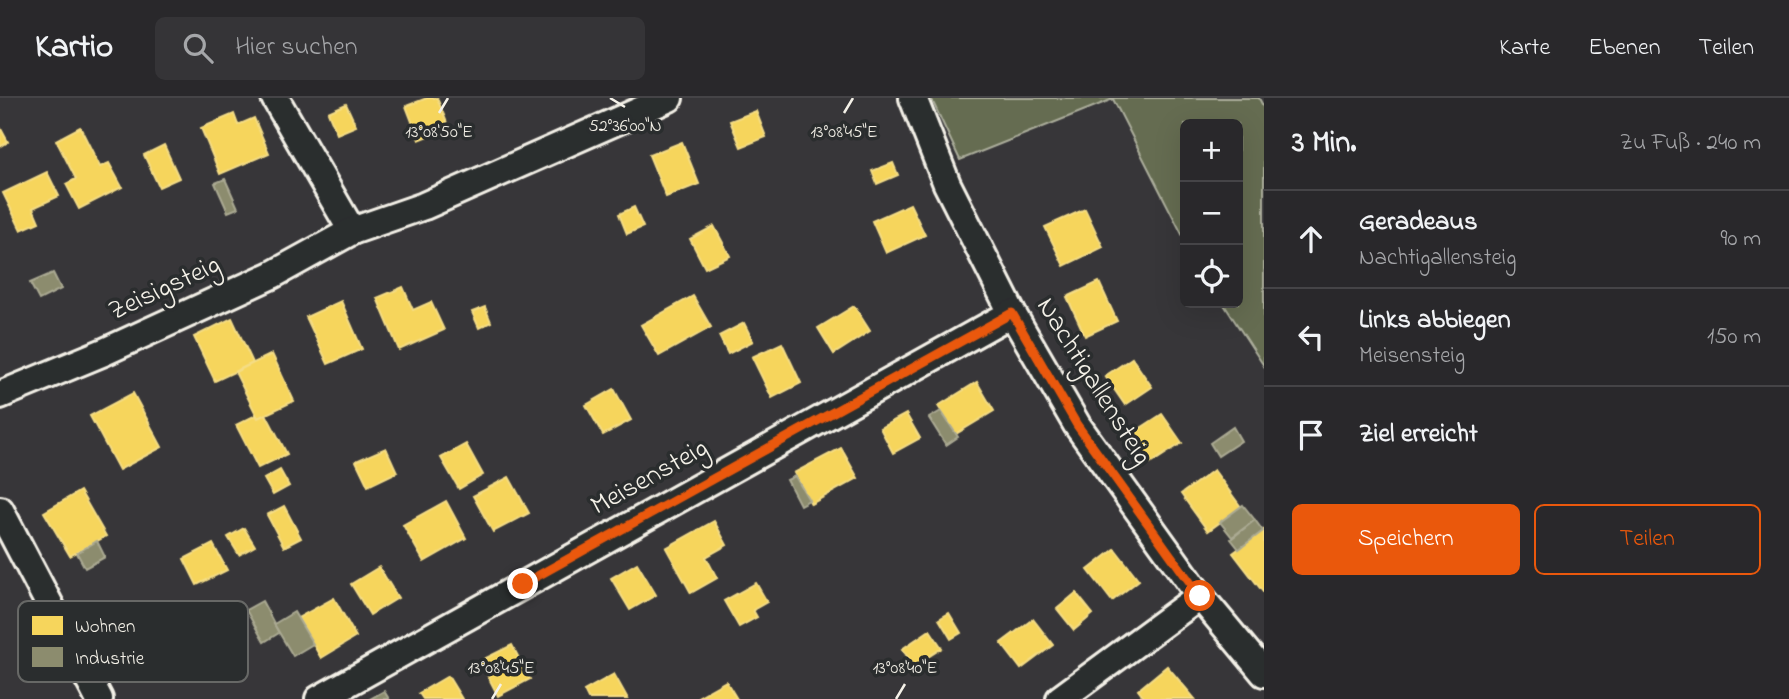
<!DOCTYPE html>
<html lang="de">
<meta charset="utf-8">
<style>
body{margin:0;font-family:"Indie Flower",sans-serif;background:#353437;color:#f1f3f6}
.controls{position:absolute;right:21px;top:21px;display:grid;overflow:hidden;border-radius:10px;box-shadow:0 7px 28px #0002}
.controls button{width:63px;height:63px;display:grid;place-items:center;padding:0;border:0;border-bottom:2px solid #454447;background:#29282b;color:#f1f3f6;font:35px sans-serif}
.stop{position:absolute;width:21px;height:21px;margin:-16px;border:5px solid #ea580c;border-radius:50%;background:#fff}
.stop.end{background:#ea580c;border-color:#fff;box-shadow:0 2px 7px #0008}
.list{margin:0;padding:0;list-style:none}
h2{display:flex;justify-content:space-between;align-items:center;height:91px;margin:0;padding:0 28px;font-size:30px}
h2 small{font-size:23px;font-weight:400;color:#a5a6a9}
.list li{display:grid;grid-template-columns:46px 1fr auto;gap:21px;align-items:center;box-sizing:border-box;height:98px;padding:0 28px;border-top:2px solid #454447}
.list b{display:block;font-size:26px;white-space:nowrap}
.list p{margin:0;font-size:23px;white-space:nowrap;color:#a5a6a9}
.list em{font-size:23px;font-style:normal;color:#a5a6a9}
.actions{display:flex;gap:14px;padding:21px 28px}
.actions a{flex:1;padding:16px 0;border:2px solid #ea580c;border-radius:10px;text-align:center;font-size:24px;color:#ea580c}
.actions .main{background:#ea580c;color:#fff}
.icon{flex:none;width:38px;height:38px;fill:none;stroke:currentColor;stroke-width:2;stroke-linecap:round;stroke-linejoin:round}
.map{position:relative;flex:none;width:1264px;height:601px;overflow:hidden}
header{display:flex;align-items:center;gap:42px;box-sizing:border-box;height:98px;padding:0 35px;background:#29282b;border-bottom:2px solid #454447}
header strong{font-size:33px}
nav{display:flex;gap:38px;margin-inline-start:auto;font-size:24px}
.search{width:490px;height:63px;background:#353437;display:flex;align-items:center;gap:18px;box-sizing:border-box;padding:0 24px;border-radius:10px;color:#a5a6a9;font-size:26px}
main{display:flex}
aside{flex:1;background:#29282b}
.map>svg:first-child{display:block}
.green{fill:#656c51;stroke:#acae9c;stroke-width:2}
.homes{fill:#f6d55c;stroke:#f5dd86;stroke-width:2}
.industry{fill:#8c8c6e;stroke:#abaa93;stroke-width:2}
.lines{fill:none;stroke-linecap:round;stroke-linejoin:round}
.minor-casing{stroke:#f4f1e8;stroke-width:32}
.minor{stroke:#2a2d2e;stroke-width:26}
.route{stroke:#ea580c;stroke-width:9}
.ticks{fill:none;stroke:#f4f1e8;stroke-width:2.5}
.labels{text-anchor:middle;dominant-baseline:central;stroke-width:7;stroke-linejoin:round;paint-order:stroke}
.street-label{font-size:28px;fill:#f4f1e8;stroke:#2a2d2e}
.key{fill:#2a2d2e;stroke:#676866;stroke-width:2}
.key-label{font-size:19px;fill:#f4f1e8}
.ticks-label{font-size:18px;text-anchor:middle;fill:#f4f1e8;stroke:#2a2d2e;stroke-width:7;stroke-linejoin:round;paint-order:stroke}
</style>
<header>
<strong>Kartio</strong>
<div class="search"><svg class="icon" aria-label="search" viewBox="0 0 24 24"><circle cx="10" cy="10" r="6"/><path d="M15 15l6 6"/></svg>Hier suchen</div>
<nav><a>Karte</a><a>Ebenen</a><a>Teilen</a></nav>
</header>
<main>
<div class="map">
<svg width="1264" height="601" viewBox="0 0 1264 601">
<rect width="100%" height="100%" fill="#373639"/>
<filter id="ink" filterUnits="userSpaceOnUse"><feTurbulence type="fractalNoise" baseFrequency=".0143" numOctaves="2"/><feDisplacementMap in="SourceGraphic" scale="14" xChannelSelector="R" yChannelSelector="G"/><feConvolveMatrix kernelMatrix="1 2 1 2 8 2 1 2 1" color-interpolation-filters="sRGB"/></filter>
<g filter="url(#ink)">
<!-- green -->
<polygon class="green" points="931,0 1259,0 1264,10 1264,268 1223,205 1238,205 1238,26 1185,26 1185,142 1113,1 960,62"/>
<!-- homes -->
<g class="homes">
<polygon points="427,0 437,0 449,30 419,42 406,8"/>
<polygon points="346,6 356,28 337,36 328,14"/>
<polygon points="756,13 766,39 741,49 730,23"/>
<polygon points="234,16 238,27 254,20 269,55 220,76 201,30"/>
<polygon points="0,29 8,44 0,49"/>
<polygon points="80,29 100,69 109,65 122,89 79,111 66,86 76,81 56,42"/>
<polygon points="682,44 699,86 666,99 649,57"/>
<polygon points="164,47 179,80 159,89 144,57"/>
<polygon points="893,65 898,77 877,86 872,73"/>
<polygon points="47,74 59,98 33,110 39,124 21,132 3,95"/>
<polygon points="910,106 925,137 886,155 872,123"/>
<polygon points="634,109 643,129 627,136 619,116"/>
<polygon points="1085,111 1103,149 1064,168 1045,129"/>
<polygon points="714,128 730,158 705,170 690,141"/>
<polygon points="1099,184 1117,223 1085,238 1067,199"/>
<polygon points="403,189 413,212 431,204 444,232 399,252 377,200"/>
<polygon points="693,198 711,229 659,258 641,227"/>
<polygon points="341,203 362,251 328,266 306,219"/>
<polygon points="854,208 870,233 834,256 818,230"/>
<polygon points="485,209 491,224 479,230 472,214"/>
<polygon points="232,220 253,265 215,283 194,239"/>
<polygon points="744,225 753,243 728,256 719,238"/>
<polygon points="782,245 801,285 772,300 752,259"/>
<polygon points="272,256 294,303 258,320 235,274"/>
<polygon points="1132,260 1152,289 1125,307 1105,278"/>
<polygon points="977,284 994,313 956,336 938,308"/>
<polygon points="614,291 631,322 603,337 586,307"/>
<polygon points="133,295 162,349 119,372 90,318"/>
<polygon points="266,316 287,356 258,370 236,327 256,317 258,320"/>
<polygon points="906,316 920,340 893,355 880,330"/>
<polygon points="1162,316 1182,345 1150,366 1130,337"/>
<polygon points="466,346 483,377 459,391 441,360"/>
<polygon points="386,350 397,374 368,388 356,363"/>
<polygon points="841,350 858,380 811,406 794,375"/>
<polygon points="280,372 289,388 273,397 264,381"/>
<polygon points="1214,372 1241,409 1208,433 1181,396"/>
<polygon points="509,379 529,415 493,434 473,398"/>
<polygon points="80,393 106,438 70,458 44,414"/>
<polygon points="446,403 466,440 424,464 403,427"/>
<polygon points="284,408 301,440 284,449 267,417"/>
<polygon points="714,423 727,447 706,459 717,480 691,495 666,450"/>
<polygon points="244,430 255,448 239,457 228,439"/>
<polygon points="1264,432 1264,494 1263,494 1233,455"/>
<polygon points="213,446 227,472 197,487 184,461"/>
<polygon points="1115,451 1139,482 1112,503 1088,472"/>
<polygon points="637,465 656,497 630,512 611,480"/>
<polygon points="379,469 398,500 370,517 351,486"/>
<polygon points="756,485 767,504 753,512 757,519 739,529 724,503"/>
<polygon points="1076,495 1093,516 1074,532 1057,511"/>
<polygon points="334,500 356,539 321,560 298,520"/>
<polygon points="949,515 961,535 951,541 939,521"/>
<polygon points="1033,521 1053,547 1021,571 1001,545"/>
<polygon points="930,532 942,550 914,568 902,551"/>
<polygon points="512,547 530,581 498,598 480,563"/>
<polygon points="1167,568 1195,601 1145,601 1138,592"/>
<polygon points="614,576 628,601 588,601 584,593"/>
<polygon points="448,578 462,601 423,601 419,595"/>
<polygon points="726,583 737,601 699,601 698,599"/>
</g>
<!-- industry -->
<g class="industry">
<polygon points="225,81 238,110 228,114 215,85"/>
<polygon points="53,175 61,191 39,202 30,185"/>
<polygon points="941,313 958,339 946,347 929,320"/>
<polygon points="1233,329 1241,343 1218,358 1210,345"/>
<polygon points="795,378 809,402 800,407 787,382"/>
<polygon points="1243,407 1255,422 1232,439 1220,424"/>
<polygon points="1255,422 1263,433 1239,451 1231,441"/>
<polygon points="97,443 105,459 85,470 77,455"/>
<polygon points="262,503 279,535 264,544 246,512"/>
<polygon points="294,514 313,546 293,558 274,526"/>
<polygon points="384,593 389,601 370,601"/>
</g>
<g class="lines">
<defs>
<g id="minor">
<polyline points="275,0 352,133"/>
<polyline points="913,0 947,86 1012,215 1077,327 1200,498 1264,575"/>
<polyline points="0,297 104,254 272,177 352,133 424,108 669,0"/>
<polyline points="0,412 99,601"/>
<polyline points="319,601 1012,215"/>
<polyline points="1060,601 1200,498"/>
</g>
</defs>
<!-- minor casing -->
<use href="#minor" class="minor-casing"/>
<!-- minor -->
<use href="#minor" class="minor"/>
</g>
</g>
<g class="lines" filter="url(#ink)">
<!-- route -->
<polyline class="route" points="523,486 1012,215 1077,327 1200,498"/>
</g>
<!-- ticks -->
<path class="ticks" d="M610,0l15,9M439,15l9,-15M844,15l9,-15M492,601l9,-15M896,601l9,-15"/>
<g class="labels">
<!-- street labels -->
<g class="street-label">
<text transform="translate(165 191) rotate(-25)">Zeisigsteig</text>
<text transform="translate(1093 284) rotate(58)">Nachtigallensteig</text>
<text transform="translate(650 380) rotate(-29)">Meisensteig</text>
</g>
</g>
<!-- legend -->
<rect x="18" y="503" width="230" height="81" rx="10" class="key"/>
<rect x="32" y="518" width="31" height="19" fill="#f6d55c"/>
<rect x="32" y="549" width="31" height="20" fill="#8c8c6e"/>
<g class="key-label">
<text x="75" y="534">Wohnen</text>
<text x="75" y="566">Industrie</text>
</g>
<g class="ticks-label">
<text x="625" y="33">52°36'00"N</text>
<text x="439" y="39">13°08'50"E</text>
<text x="844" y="39">13°08'45"E</text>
<text x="501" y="575">13°08'45"E</text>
<text x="905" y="575">13°08'40"E</text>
</g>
</svg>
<div class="controls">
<button>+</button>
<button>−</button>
<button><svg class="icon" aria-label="locate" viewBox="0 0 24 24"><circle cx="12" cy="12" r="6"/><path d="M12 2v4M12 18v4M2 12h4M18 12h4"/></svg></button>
</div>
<div class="stop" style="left:1200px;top:498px"></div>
<div class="stop end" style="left:523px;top:486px"></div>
</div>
<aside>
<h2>3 Min.<small>Zu Fuß · 240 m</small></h2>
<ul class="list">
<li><svg class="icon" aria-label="ahead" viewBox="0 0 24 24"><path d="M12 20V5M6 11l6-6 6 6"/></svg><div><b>Geradeaus</b><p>Nachtigallensteig</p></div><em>90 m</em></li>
<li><svg class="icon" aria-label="left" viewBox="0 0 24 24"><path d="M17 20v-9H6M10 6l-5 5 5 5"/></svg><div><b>Links abbiegen</b><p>Meisensteig</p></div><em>150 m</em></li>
<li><svg class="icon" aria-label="arrive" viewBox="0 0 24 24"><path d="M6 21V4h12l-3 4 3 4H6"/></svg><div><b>Ziel erreicht</b></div></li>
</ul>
<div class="actions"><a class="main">Speichern</a><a>Teilen</a></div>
</aside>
</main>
